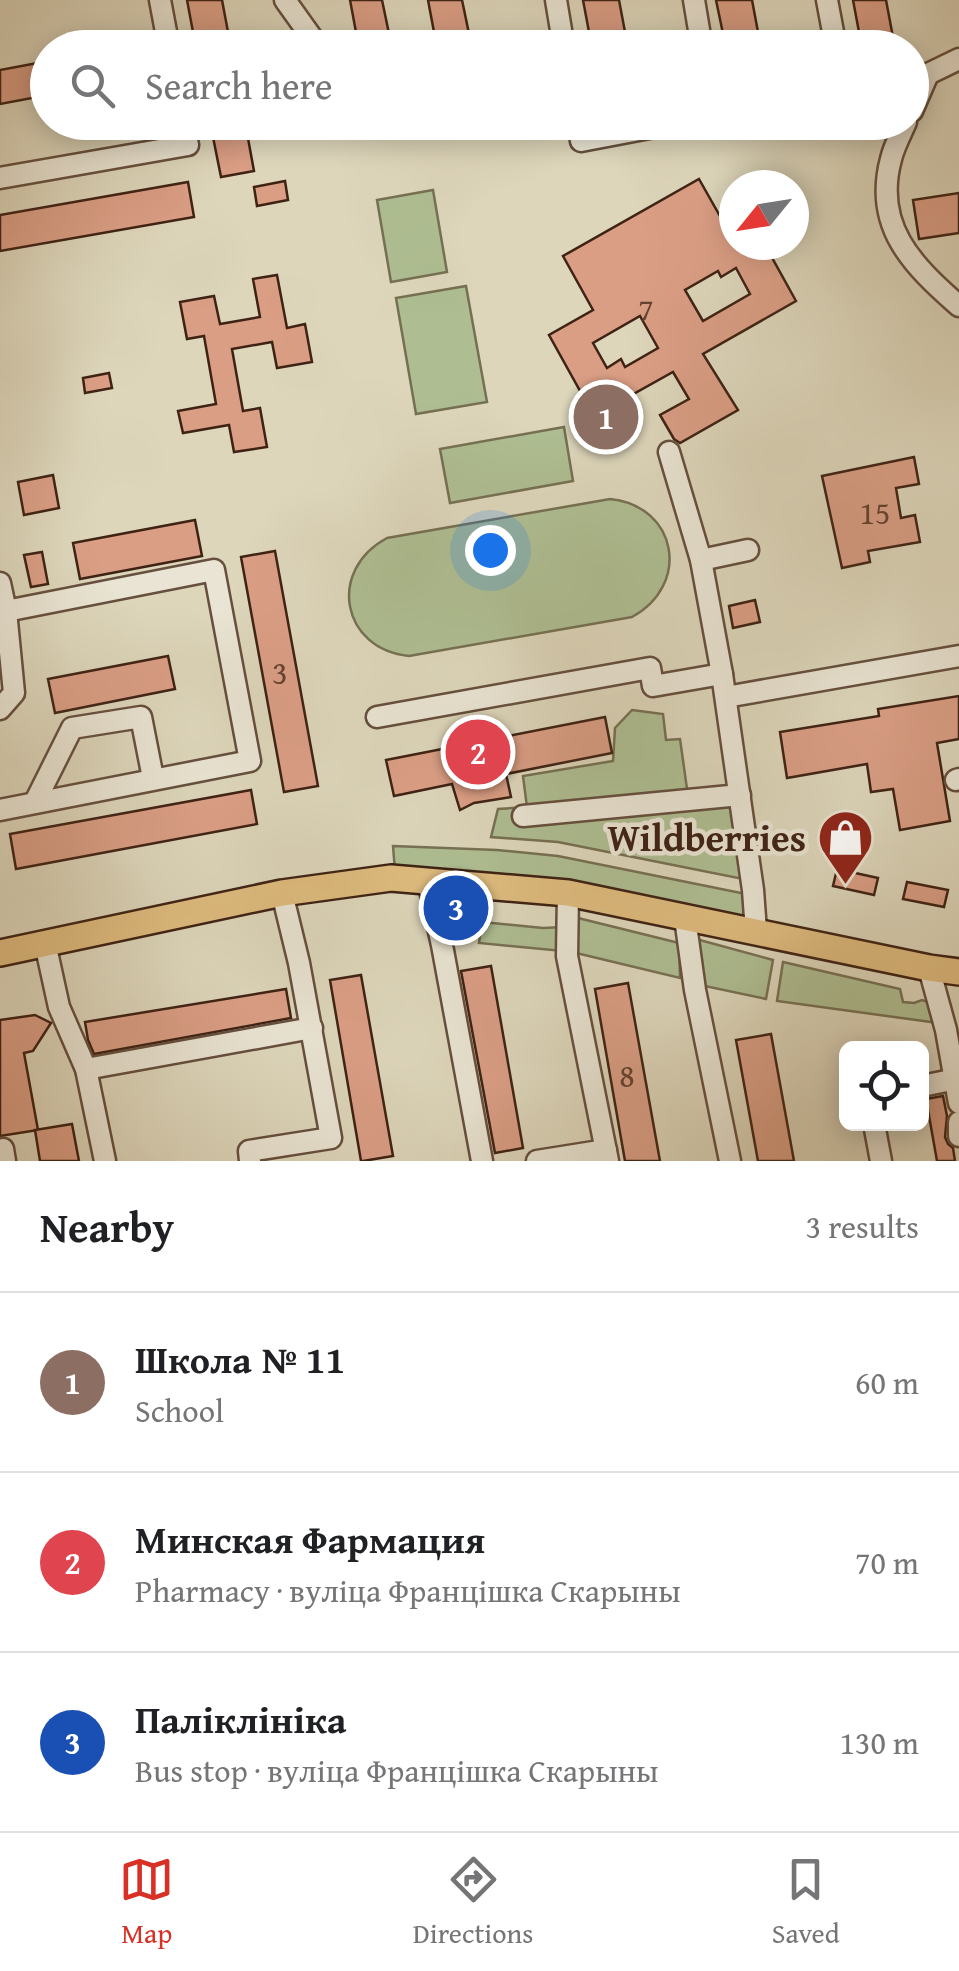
<!DOCTYPE html>
<meta charset="utf-8">
<style>
body{margin:0;font-family:"Gentium Book Plus",serif;background:#f6f6f6;color:#202124}
.controls{position:absolute;right:30px;bottom:30px;display:grid;overflow:hidden;border-radius:15px;box-shadow:0 5px 25px #0003}
.controls button{width:90px;height:90px;display:grid;place-items:center;padding:0;border:0;border-bottom:2px solid #e0e0e0;background:#fff;color:#202124;font:50px sans-serif}
.compass{position:absolute;left:719px;top:170px;width:90px;height:90px;border-radius:50%;background:#fff;box-shadow:0 5px 25px #0003;rotate:240deg}
.you{position:absolute;left:490px;top:550px;width:35px;height:35px;margin:-25px;border:8px solid #fff;border-radius:50%;background:#1a73e8;box-shadow:0 0 0 15px #1a73e833}
.badge{display:grid;place-items:center;width:65px;height:65px;border-radius:50%;background:#d93025;color:#fff;font-size:32px;font-weight:700}
.pin{position:absolute;translate:-50% -50%;border:5px solid #fff;box-shadow:0 2px 10px #0006}
.list{margin:0;padding:0;list-style:none}
h2{display:flex;justify-content:space-between;align-items:center;height:130px;margin:0;padding:0 40px;font-size:42px}
h2 small{font-size:32px;font-weight:400;color:#757577}
.list li{display:grid;grid-template-columns:65px 1fr auto;gap:30px;align-items:center;box-sizing:border-box;height:180px;padding:0 40px;border-top:2px solid #e0e0e0}
.list b{display:block;font-size:38px;white-space:nowrap}
.list p{margin:0;font-size:32px;white-space:nowrap;color:#757577}
.list em{font-size:32px;font-style:normal;color:#757577}
.icon{flex:none;width:55px;height:55px;fill:none;stroke:currentColor;stroke-width:2;stroke-linecap:round;stroke-linejoin:round}
.map{position:relative;flex:none;width:959px;height:1161px;overflow:hidden}
.search{position:absolute;background:#fff;box-shadow:0 5px 25px #0003;left:30px;right:30px;top:30px;height:110px;display:flex;align-items:center;gap:25px;box-sizing:border-box;padding:0 35px;border-radius:55px;color:#757577;font-size:38px}
.sheet{height:670px;background:#fff}
nav{display:flex;justify-content:space-around;align-items:center;box-sizing:border-box;height:140px;border-top:2px solid #e0e0e0;background:#fff;font-size:28px;color:#757577}
nav a{display:grid;justify-items:center;gap:5px}
nav .on{color:#d93025}
.map>svg:first-child{display:block}
.green{fill:#aebe92;stroke:#767053;stroke-width:2.5}
.building{fill:#da9e85;stroke:#3e2214;stroke-width:2.5;fill-rule:evenodd}
.lines{fill:none;stroke-linecap:round;stroke-linejoin:round}
.minor-casing{stroke:#664f3e;stroke-width:25}
.major-casing{stroke:#3e2214;stroke-width:30}
.minor{stroke:#e9e4d3;stroke-width:20}
.major{stroke:#debb7e;stroke-width:25}
.labels{text-anchor:middle;dominant-baseline:central;stroke-width:9;stroke-linejoin:round;paint-order:stroke}
.number-label{font-size:32px;fill:#654130}
.poi-label{font-size:38px;font-weight:bold;fill:#3e2214;stroke:#e9e4d3;text-anchor:end}
</style>
<div class="map">
<svg width="959" height="1161" viewBox="0 0 959 1161">
<rect width="100%" height="100%" fill="#ddd6bb"/>
<filter id="stains"><feTurbulence type="fractalNoise" baseFrequency=".002" numOctaves="4"/><feColorMatrix values="0 0 0 0 .2 0 0 0 0 .09 0 0 0 0 .02 0 0 0 .5 -.17"/></filter>
<radialGradient id="worn" r=".72"><stop offset=".6" stop-color="#630" stop-opacity="0"/><stop offset="1" stop-color="#630" stop-opacity=".3"/></radialGradient>
<!-- green -->
<g class="green">
<polygon points="433,190 447,272 391,282 377,200"/>
<polygon points="466,286 487,402 416,414 396,298"/>
<polygon points="564,427 573,481 450,503 440,449"/>
<path d="M610,499c68,7 81,86 22,118l-223,39c-68,-7 -82,-86 -22,-118z"/>
<polygon points="632,710 663,714 666,740 680,739 689,803 733,804 743,879 558,842 491,837 498,809 527,807 523,776 613,761 615,728"/>
<polygon points="393,846 497,850 558,856 746,894 743,919 395,871"/>
<polygon points="574,917 679,943 680,978 572,952"/>
<polygon points="482,922 543,928 563,927 562,951 479,943"/>
<polygon points="696,939 773,960 766,999 700,985"/>
<polygon points="783,962 900,989 903,1002 914,1003 922,1000 931,1003 938,1023 777,1001"/>
</g>
<!-- building -->
<g class="building">
<polygon points="187,0 222,0 231,48 196,48"/>
<polygon points="350,0 382,0 392,48 359,48"/>
<polygon points="428,0 462,0 472,48 437,48"/>
<polygon points="583,0 619,0 628,48 592,48"/>
<polygon points="716,0 752,0 761,48 726,48"/>
<polygon points="853,0 886,0 895,48 862,48"/>
<polygon points="48,61 48,95 0,104 0,70"/>
<polygon points="210,122 245,122 254,171 221,177"/>
<path d="M699,179l30,53 5,-3v16h31l31,56 -93,53 35,56 -58,33 -6,-4 -14,-24 29,-16 -16,-27 -79,44 -45,-81 44,-25 -30,-54zM736,268l14,26 -47,27 -18,-31 33,-19 3,6zM640,316l18,32 -33,19 -4,-8 -14,9 -14,-25z"/>
<polygon points="285,181 288,200 257,206 254,187"/>
<polygon points="188,182 194,217 0,251 0,215"/>
<polygon points="959,193 959,233 919,239 913,200"/>
<polygon points="277,275 287,328 305,324 312,362 277,368 272,342 232,349 243,411 260,408 267,447 234,452 229,425 183,433 178,411 216,404 204,336 187,339 180,302 214,296 220,324 260,317 253,279"/>
<polygon points="109,373 112,388 85,393 83,378"/>
<polygon points="914,457 919,484 896,488 901,518 915,515 920,542 868,551 870,562 842,568 822,476"/>
<polygon points="53,475 59,508 24,515 18,482"/>
<polygon points="195,520 202,556 80,579 73,543"/>
<polygon points="275,551 318,786 284,792 241,557"/>
<polygon points="42,552 48,584 31,587 24,555"/>
<polygon points="755,600 760,622 733,628 729,606"/>
<polygon points="168,656 175,689 55,713 48,679"/>
<polygon points="959,696 959,739 937,743 950,821 900,830 893,789 871,792 867,764 787,778 780,732 879,716 878,709"/>
<polygon points="605,717 612,753 506,774 511,797 474,803 460,810 452,784 394,796 386,760"/>
<polygon points="251,790 257,824 16,869 10,834"/>
<polygon points="837,869 878,878 874,895 833,886"/>
<polygon points="907,882 948,890 944,907 903,899"/>
<polygon points="491,966 523,1148 495,1153 461,971"/>
<polygon points="361,975 393,1156 363,1161 361,1161 330,980"/>
<polygon points="628,983 660,1161 625,1161 595,989"/>
<polygon points="286,989 291,1018 94,1054 88,1040 85,1022"/>
<polygon points="35,1015 51,1023 33,1051 24,1053 38,1130 0,1136 0,1020"/>
<polygon points="771,1034 794,1161 758,1161 736,1040"/>
<polygon points="943,1096 947,1116 945,1137 948,1144 953,1148 955,1161 937,1161 926,1099"/>
<polygon points="72,1124 79,1161 40,1161 35,1130"/>
</g>
<g class="lines">
<defs>
<g id="minor">
<polyline points="160,0 169,48"/>
<polyline points="285,0 315,42"/>
<polyline points="556,0 564,48"/>
<polyline points="694,0 702,48"/>
<polyline points="827,0 836,48"/>
<polyline points="912,77 928,74 959,59"/>
<polyline points="912,111 928,74"/>
<polyline points="578,122 581,141 681,122"/>
<path d="M906,122c-5,12 -12,24 -15,37 -18,67 21,106 68,147"/>
<polyline points="0,178 188,145 183,122"/>
<polyline points="669,452 701,560 722,674 753,890 756,931"/>
<polyline points="701,560 748,550"/>
<polyline points="0,583 6,611 14,693 0,709"/>
<polyline points="726,697 959,656"/>
<polyline points="377,717 650,668 653,686 722,674"/>
<polyline points="956,780 959,779"/>
<polyline points="35,802 72,728 141,717 153,778"/>
<polyline points="0,810 250,761 214,570 6,611"/>
<polyline points="523,816 740,795"/>
<polyline points="428,881 442,945 482,1161"/>
<polyline points="568,893 567,956 608,1161"/>
<polyline points="685,918 695,990 730,1161"/>
<polyline points="45,943 59,1007 86,1069 105,1161"/>
<polyline points="929,968 946,1030 959,1103"/>
<polyline points="86,1069 312,1028"/>
<polyline points="922,1086 956,1079"/>
<polyline points="959,1122 959,1136"/>
<polyline points="874,1124 881,1161"/>
<polyline points="0,1150 3,1149 5,1161"/>
<polyline points="250,1161 249,1151 331,1138 299,963 282,893"/>
<polyline points="537,1161 606,1150"/>
</g>
<polyline id="major" points="0,953 282,893 391,878 568,893 929,968 959,972"/>
</defs>
<!-- minor casing -->
<use href="#minor" class="minor-casing"/>
<!-- major casing -->
<use href="#major" class="major-casing"/>
<!-- minor -->
<use href="#minor" class="minor"/>
<!-- major -->
<use href="#major" class="major"/>
</g>
<!-- icons -->
<defs>
<symbol id="shop-pin" viewBox="-11 -11 22 30"><path d="M0 17L-7.5 6A9.5 9.5 0 1 1 7.5 6Z" fill="#8f2418" stroke="#e9e4d3"/><path d="M-5-2.5h2.3a2.7 3.5 0 0 1 5.4 0H5L5.5 6h-11ZM-1.5-2.5h3a1.5 2.3 0 0 0-3 0Z" fill="#fff"/></symbol>
</defs>
<g fill-rule="evenodd">
<use href="#shop-pin" x="814" y="806" width="63" height="86"/>
</g>
<g class="labels">
<!-- number labels -->
<g class="number-label">
<text x="646" y="309">7</text>
<text x="875" y="512">15</text>
<text x="280" y="672">3</text>
<text x="627" y="1075">8</text>
</g>
<!-- poi labels -->
<g class="poi-label">
<text x="806" y="837">Wildberries</text>
</g>
</g>
<rect width="100%" height="100%" filter="url(#stains)"/>
<rect width="100%" height="100%" fill="url(#worn)"/>
</svg>
<div class="controls">
<button><svg class="icon" aria-label="locate" viewBox="0 0 24 24"><circle cx="12" cy="12" r="6"/><path d="M12 2v4M12 18v4M2 12h4M18 12h4"/></svg></button>
</div>
<svg class="compass" viewBox="-18 -18 36 36"><path d="M0-13l5 13h-10z" fill="#e53935"/><path d="M0 13l5-13h-10z" fill="#757577"/></svg>
<div class="you"></div>
<div class="pin badge" style="left:606px;top:417px;background:#8d6e63">1</div>
<div class="pin badge" style="left:478px;top:752px;background:#e0444e">2</div>
<div class="pin badge" style="left:456px;top:908px;background:#1a4fb4">3</div>
<div class="search"><svg class="icon" aria-label="search" viewBox="0 0 24 24"><circle cx="10" cy="10" r="6"/><path d="M15 15l6 6"/></svg>Search here</div>
</div>
<section class="sheet">
<h2>Nearby<small>3 results</small></h2>
<ul class="list">
<li><span class="badge" style="background:#8d6e63">1</span><div><b>Школа № 11</b><p>School</p></div><em>60 m</em></li>
<li><span class="badge" style="background:#e0444e">2</span><div><b>Минская Фармация</b><p>Pharmacy · вуліца Францішка Скарыны</p></div><em>70 m</em></li>
<li><span class="badge" style="background:#1a4fb4">3</span><div><b>Паліклініка</b><p>Bus stop · вуліца Францішка Скарыны</p></div><em>130 m</em></li>
</ul>
</section>
<nav>
<a class="on"><svg class="icon" aria-label="map" viewBox="0 0 24 24"><path d="M3 6l6-2 6 2 6-2v14l-6 2-6-2-6 2zM9 4v14M15 6v14"/></svg>Map</a>
<a><svg class="icon" aria-label="directions" viewBox="0 0 24 24"><path d="M12 3l9 9-9 9-9-9zM9 14v-3h6M13 9l2 2-2 2"/></svg>Directions</a>
<a><svg class="icon" aria-label="saved" viewBox="0 0 24 24"><path d="M7 4h10v16l-5-4-5 4z"/></svg>Saved</a>
</nav>
